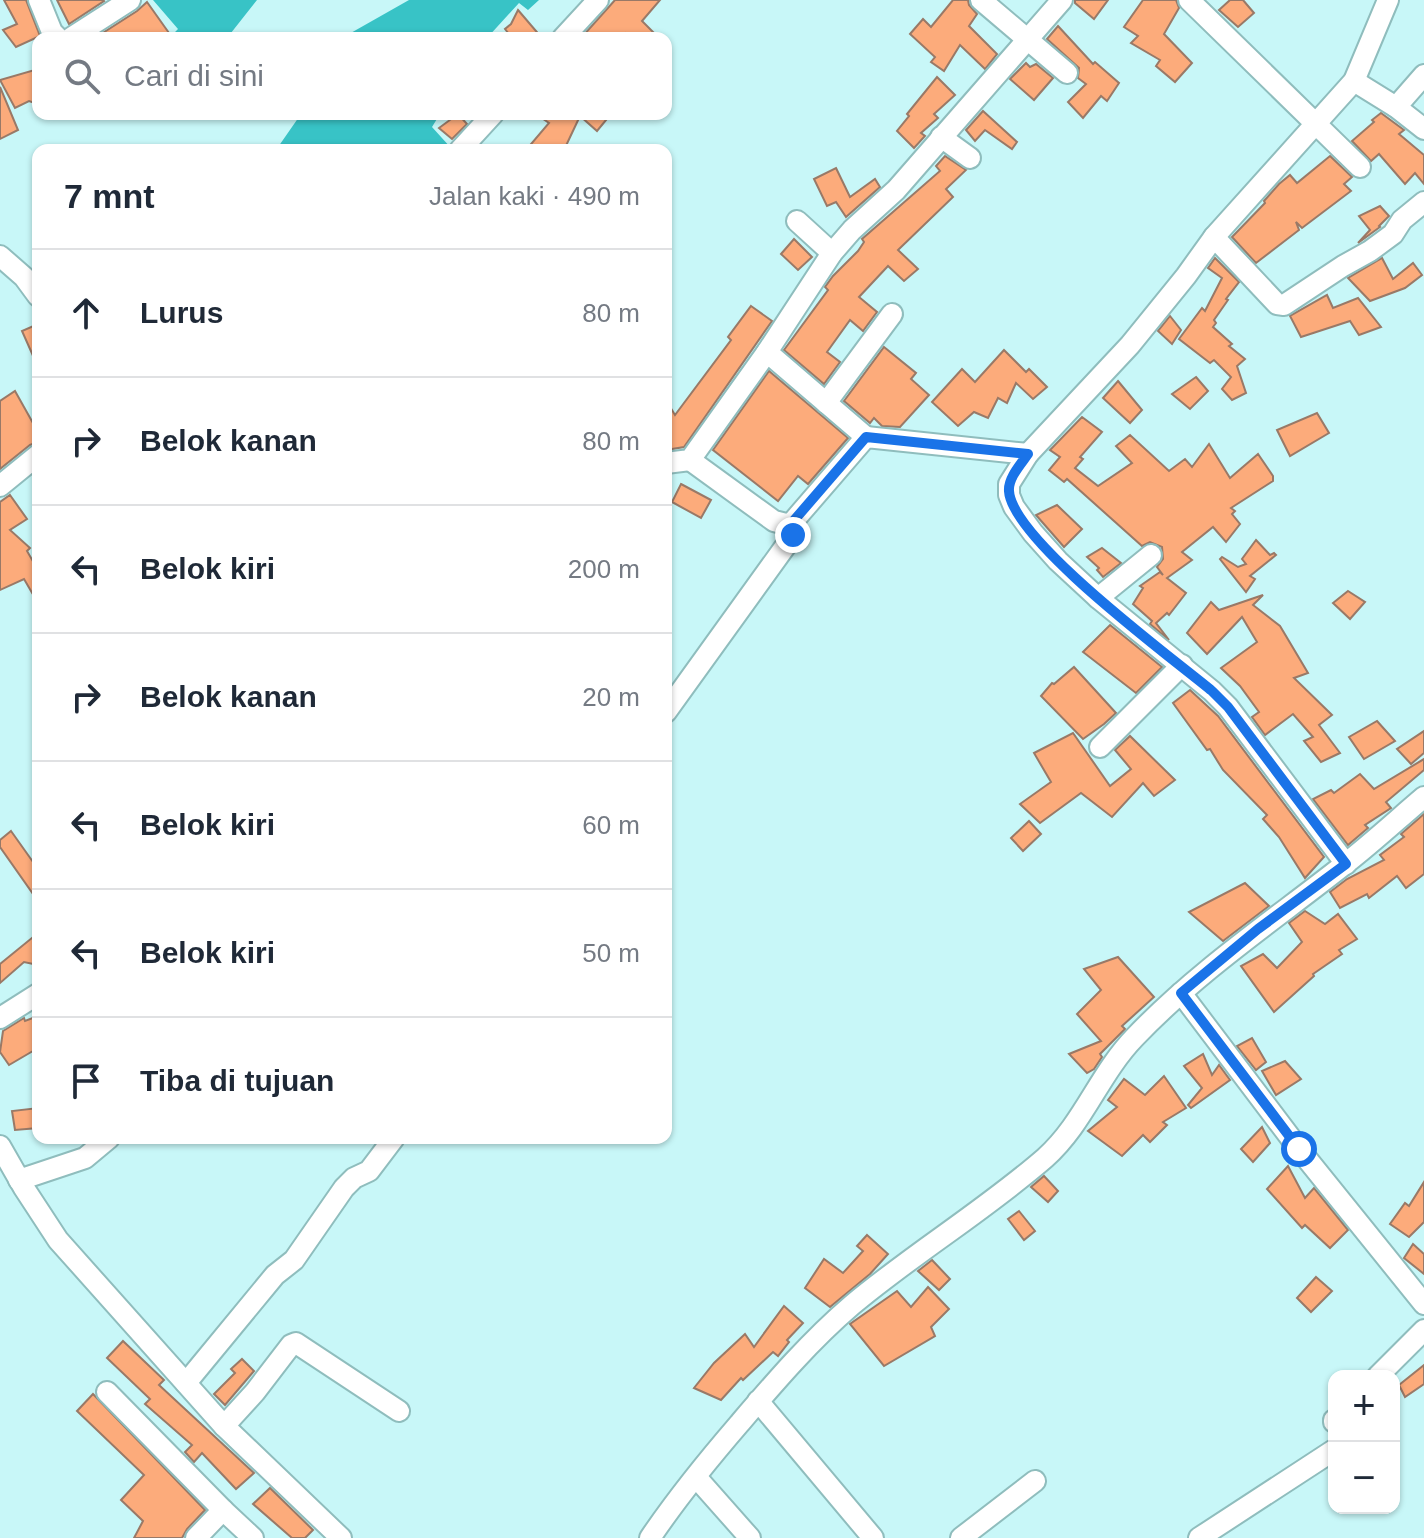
<!DOCTYPE html>
<html lang="id">
<meta charset="utf-8">
<style>
body{margin:0;font-family:Arial,sans-serif;background:#f6f6f7;color:#1f2937}
.controls{position:absolute;right:24px;bottom:24px;display:grid;overflow:hidden;border-radius:16px;box-shadow:0 2px 6px #0004}
.controls button{width:72px;height:72px;display:grid;place-items:center;padding:0;border:0;border-bottom:2px solid #e0e1e3;background:#fff;color:#1f2937;font:40px sans-serif}
.stop{position:absolute;width:24px;height:24px;margin:-18px;border:6px solid #1a73e8;border-radius:50%;background:#fff}
.stop.end{background:#1a73e8;border-color:#fff;box-shadow:0 2px 8px #0008}
.list{margin:0;padding:0;list-style:none}
h2{display:flex;justify-content:space-between;align-items:center;height:104px;margin:0;padding:0 32px;font-size:34px}
h2 small{font-size:26px;font-weight:400;color:#747a83}
.list li{display:grid;grid-template-columns:52px 1fr auto;gap:24px;align-items:center;box-sizing:border-box;height:128px;padding:0 32px;border-top:2px solid #e0e1e3}
.list b{display:block;font-size:30px;white-space:nowrap}
.list em{font-size:26px;font-style:normal;color:#747a83}
.icon{flex:none;width:44px;height:44px;fill:none;stroke:currentColor;stroke-width:2;stroke-linecap:round;stroke-linejoin:round}
.map{position:relative;flex:none;width:1424px;height:1538px;overflow:hidden}
.search{position:absolute;background:#fff;box-shadow:0 2px 6px #0004;left:32px;top:32px;width:640px;height:88px;display:flex;align-items:center;gap:20px;box-sizing:border-box;padding:0 28px;border-radius:16px;color:#747a83;font-size:30px}
.panel{position:absolute;background:#fff;box-shadow:0 2px 6px #0004;left:32px;top:144px;width:640px;height:1000px;border-radius:16px}
.map>svg:first-child{display:block}
.forest{fill:#38c3c6}
.building{fill:#fcab7b;stroke:#997967;stroke-width:2}
.lines{fill:none;stroke-linecap:round;stroke-linejoin:round}
.minor-casing{stroke:#8fbdbd;stroke-width:24}
.minor{stroke:#fff;stroke-width:20}
.route{stroke:#1a73e8;stroke-width:10}
</style>
<div class="map">
<svg width="1424" height="1538" viewBox="0 0 1424 1538">
<rect width="100%" height="100%" fill="#c8f7f8"/>
<!-- forest -->
<g class="forest">
<polygon points="153,0 257,0 227,38 169,38 178,29"/>
<polygon points="409,0 539,0 528,10 519,3 487,38 346,38 349,34"/>
<polygon points="301,114 440,114 432,127 451,148 276,150"/>
</g>
<!-- building -->
<g class="building">
<polygon points="4,0 26,0 40,36 16,47 3,30 17,24"/>
<polygon points="57,0 103,0 104,1 69,24"/>
<polygon points="615,0 660,0 642,21 659,38 632,38 626,33 621,38 581,38"/>
<polygon points="953,0 968,0 969,5 977,14 969,26 997,54 985,69 960,45 944,71 931,62 935,57 910,34 923,19 931,27"/>
<polygon points="1075,0 1108,0 1094,19 1075,3"/>
<polygon points="1143,0 1176,0 1179,8 1164,34 1192,63 1175,82 1156,66 1160,60 1131,43 1138,36 1124,27"/>
<polygon points="1230,0 1243,0 1254,13 1238,27 1219,10"/>
<polygon points="147,2 169,33 157,38 95,38 137,11"/>
<polygon points="518,10 542,38 512,38 505,29 511,24"/>
<polygon points="1058,26 1093,64 1095,62 1119,83 1107,101 1101,96 1083,118 1068,102 1086,84 1078,78 1079,68 1047,39"/>
<polygon points="1026,63 1030,67 1036,64 1053,78 1034,100 1010,79"/>
<polygon points="38,69 38,104 29,101 15,108 0,80"/>
<polygon points="937,77 955,95 934,114 938,118 921,133 925,136 914,148 897,131 909,116 907,114"/>
<polygon points="0,87 18,130 0,139"/>
<polygon points="983,111 1017,142 1012,149 985,130 975,141 966,130"/>
<polygon points="1381,113 1404,130 1399,134 1424,155 1424,184 1415,173 1405,184 1379,154 1371,161 1352,141 1374,122 1372,120"/>
<polygon points="458,114 467,124 452,139 439,128"/>
<polygon points="536,114 611,114 597,131 580,116 564,150 526,150 549,123"/>
<polygon points="945,156 966,170 946,189 953,197 898,250 918,269 904,281 888,266 859,297 877,312 863,331 850,320 827,352 840,362 824,384 784,350 828,290 825,287 833,276 858,251 864,242 862,239 940,171 936,166"/>
<polygon points="1330,156 1352,177 1344,184 1351,191 1302,228 1296,222 1299,230 1256,263 1232,237 1265,203 1264,201 1279,184 1290,175 1297,183"/>
<polygon points="836,168 850,197 875,179 880,187 846,217 836,202 827,206 814,179"/>
<polygon points="1380,206 1389,216 1379,226 1380,227 1358,243 1370,230 1359,216"/>
<polygon points="794,239 812,257 798,270 781,254"/>
<polygon points="1215,258 1239,282 1226,299 1228,300 1214,320 1216,323 1213,327 1232,344 1229,346 1245,359 1237,366 1246,393 1232,400 1222,389 1231,377 1214,360 1210,363 1179,339 1202,308 1205,311 1222,278 1208,268"/>
<polygon points="1382,258 1393,279 1413,263 1422,275 1405,288 1370,301 1348,278"/>
<polygon points="1327,295 1333,308 1358,298 1381,327 1359,335 1350,321 1301,337 1290,316"/>
<polygon points="751,306 772,321 684,447 666,450 666,400 675,415 731,340 728,337"/>
<polygon points="1170,316 1181,330 1172,344 1158,331"/>
<polygon points="38,324 38,367 22,331"/>
<polygon points="884,347 916,373 911,379 929,395 900,427 882,426 874,418 870,423 844,401"/>
<polygon points="1004,350 1026,372 1029,369 1047,387 1033,399 1016,383 1007,403 998,398 988,418 974,412 958,426 932,402 962,369 975,382"/>
<polygon points="769,371 848,438 808,484 798,476 778,501 713,450"/>
<polygon points="1196,377 1208,391 1190,409 1172,394"/>
<polygon points="1118,381 1142,410 1130,423 1103,398"/>
<polygon points="15,391 38,432 38,442 30,445 0,469 0,401"/>
<polygon points="1317,413 1329,433 1290,456 1277,430"/>
<polygon points="1082,417 1102,432 1080,457 1083,459 1075,468 1098,486 1132,463 1116,446 1130,435 1169,471 1185,459 1192,467 1209,444 1230,478 1258,454 1273,476 1273,481 1231,508 1235,511 1232,514 1240,524 1226,542 1213,527 1182,552 1192,560 1167,578 1186,593 1169,615 1167,613 1156,623 1169,640 1150,624 1152,621 1133,604 1143,588 1140,586 1160,572 1163,575 1157,567 1163,559 1162,547 1150,542 1142,546 1067,479 1064,482 1049,470 1060,457 1050,450"/>
<polygon points="681,484 711,500 701,518 672,502"/>
<polygon points="10,495 27,519 10,530 30,548 27,551 38,570 38,603 24,579 0,590 0,502"/>
<polygon points="1057,505 1082,529 1064,547 1036,515"/>
<polygon points="1256,540 1270,555 1274,553 1276,555 1250,576 1255,579 1246,592 1220,559 1222,557 1238,567 1246,564 1242,559"/>
<polygon points="1102,548 1121,563 1103,577 1097,570 1099,568 1087,557"/>
<polygon points="1348,591 1365,602 1350,619 1333,603"/>
<polygon points="1263,595 1253,605 1280,626 1308,673 1294,678 1332,715 1319,725 1340,753 1321,762 1304,741 1313,737 1293,714 1265,735 1252,717 1259,712 1240,686 1221,668 1257,642 1242,617 1207,654 1187,633 1211,602 1219,610"/>
<polygon points="1110,625 1162,667 1136,693 1083,652"/>
<polygon points="1074,667 1116,713 1104,724 1083,739 1041,696 1052,683 1054,684"/>
<polygon points="1190,690 1218,716 1324,857 1305,878 1279,837 1263,819 1267,815 1223,770 1210,749 1207,750 1173,703"/>
<polygon points="1377,721 1395,741 1364,759 1349,737"/>
<polygon points="1424,731 1424,753 1411,764 1397,749"/>
<polygon points="1073,733 1110,786 1131,769 1115,750 1130,736 1175,780 1154,796 1143,783 1112,817 1081,793 1040,823 1020,804 1051,782 1034,753"/>
<polygon points="1424,759 1424,770 1386,802 1391,808 1365,825 1368,828 1348,845 1313,799 1331,790 1334,793 1360,774 1374,789"/>
<polygon points="1424,814 1424,874 1406,888 1397,876 1369,898 1367,894 1340,908 1330,892 1347,879 1384,860 1380,855 1404,837 1401,834"/>
<polygon points="1029,821 1041,834 1023,851 1011,838"/>
<polygon points="11,831 38,869 38,901 0,847 0,840"/>
<polygon points="1245,883 1269,906 1223,941 1189,912"/>
<polygon points="1305,911 1325,924 1338,914 1357,939 1339,950 1342,954 1313,974 1314,976 1274,1012 1241,966 1263,954 1277,968 1302,942 1289,923"/>
<polygon points="38,933 38,965 24,962 0,983 0,964"/>
<polygon points="1118,957 1154,997 1122,1026 1125,1029 1100,1054 1102,1057 1094,1069 1087,1073 1069,1054 1101,1041 1077,1014 1101,990 1084,969"/>
<polygon points="38,1016 38,1048 9,1065 0,1052 3,1031 24,1018 25,1021"/>
<polygon points="1252,1038 1266,1062 1256,1070 1237,1046"/>
<polygon points="1203,1054 1212,1075 1219,1065 1230,1080 1191,1108 1188,1105 1202,1088 1184,1066"/>
<polygon points="1285,1061 1301,1079 1276,1095 1262,1071"/>
<polygon points="1164,1076 1186,1108 1163,1122 1167,1125 1150,1142 1143,1135 1122,1156 1088,1131 1117,1107 1108,1100 1124,1079 1145,1095"/>
<polygon points="38,1108 38,1128 15,1130 12,1111"/>
<polygon points="1262,1127 1270,1143 1253,1162 1241,1149"/>
<polygon points="1288,1166 1305,1198 1314,1188 1348,1230 1330,1248 1305,1225 1302,1228 1267,1189"/>
<polygon points="1044,1176 1058,1191 1048,1202 1031,1187"/>
<polygon points="1424,1182 1424,1222 1409,1237 1390,1224 1405,1203 1409,1206"/>
<polygon points="1019,1211 1035,1231 1024,1240 1008,1219"/>
<polygon points="867,1235 888,1254 870,1274 830,1307 805,1288 824,1259 843,1273 863,1251 857,1246"/>
<polygon points="1413,1244 1424,1254 1424,1274 1404,1258"/>
<polygon points="932,1260 950,1279 939,1290 918,1271"/>
<polygon points="1316,1277 1332,1291 1311,1312 1297,1298"/>
<polygon points="928,1287 949,1309 931,1327 935,1336 884,1366 850,1324 897,1291 911,1307"/>
<polygon points="784,1306 803,1323 787,1340 789,1342 778,1356 773,1352 743,1380 741,1378 721,1400 694,1388 714,1363 745,1334 754,1347"/>
<polygon points="123,1341 164,1380 159,1385 254,1473 236,1489 202,1453 194,1462 185,1452 192,1445 145,1404 150,1399 107,1358"/>
<polygon points="242,1359 254,1371 225,1405 214,1394 235,1373 231,1369"/>
<polygon points="1424,1365 1424,1384 1405,1397 1399,1385"/>
<polygon points="93,1394 205,1510 187,1529 182,1538 134,1538 143,1521 121,1500 144,1475 77,1411"/>
<polygon points="270,1488 313,1530 305,1538 292,1538 253,1504"/>
</g>
<g class="lines">
<defs>
<g id="minor">
<polyline points="39,0 52,32 58,38"/>
<polyline points="981,0 1067,73"/>
<polyline points="1189,0 1360,167"/>
<polyline points="71,38 130,0"/>
<polyline points="563,38 598,0"/>
<polyline points="1354,81 1396,107 1424,129"/>
<polyline points="1396,107 1424,75"/>
<polyline points="941,137 970,158"/>
<polyline points="460,150 493,114"/>
<polyline points="797,221 832,253"/>
<polyline points="1214,237 1277,304 1284,305 1343,266 1370,251 1393,234 1402,220 1424,202"/>
<polyline points="0,256 24,277 38,296"/>
<polyline points="767,352 866,437"/>
<polyline points="826,403 892,314"/>
<polyline points="690,460 774,521 790,525 866,437 1028,454"/>
<polyline points="666,463 690,460 767,352 832,253 852,230 896,190 1062,0"/>
<polyline points="0,486 38,455"/>
<polyline points="1098,598 1151,555"/>
<polyline points="666,712 792,537 790,525"/>
<polyline points="1100,747 1182,665"/>
<polyline points="1346,864 1228,707 1212,691 1098,598 1058,561 1033,533 1014,507 1009,495 1009,484 1028,454 1130,345 1186,276 1214,237 1354,81 1388,0"/>
<polyline points="1181,993 1299,1149 1424,1304"/>
<polyline points="0,1018 38,994"/>
<polyline points="0,1146 24,1188 58,1240 224,1426 341,1538"/>
<polyline points="19,1180 85,1158 109,1138"/>
<polyline points="1378,1376 1424,1330"/>
<polyline points="186,1383 275,1275 294,1260 344,1188 354,1178 369,1171 394,1138"/>
<polyline points="107,1392 223,1510 196,1538"/>
<polyline points="758,1401 873,1538"/>
<polyline points="1334,1420 1334,1422"/>
<polyline points="224,1426 255,1392 291,1345 296,1343 399,1411"/>
<polyline points="696,1477 750,1538"/>
<polyline points="223,1510 253,1538"/>
<path d="M650,1538c27,-40 58,-78 89,-114 36,-42 71,-83 113,-119 62,-52 132,-94 193,-147 39,-35 54,-84 90,-121 63,-66 139,-117 210,-173 27,-21 53,-45 79,-67"/>
<polyline points="961,1538 1035,1481"/>
<polyline points="1199,1538 1334,1450"/>
</g>
</defs>
<!-- minor casing -->
<use href="#minor" class="minor-casing"/>
<!-- minor -->
<use href="#minor" class="minor"/>
</g>
<g class="lines">
<!-- route -->
<path class="route" d="M793,535l-3,-10 76,-88 162,17c-7,10 -20,24 -19,37 3,49 162,166 203,200l16,16 118,157 -88,65 -77,64 118,156"/>
</g>
</svg>
<div class="controls">
<button>+</button>
<button>−</button>
</div>
<div class="stop" style="left:1299px;top:1149px"></div>
<div class="stop end" style="left:793px;top:535px"></div>
<div class="search"><svg class="icon" aria-label="search" viewBox="0 0 24 24"><circle cx="10" cy="10" r="6"/><path d="M15 15l6 6"/></svg>Cari di sini</div>
<section class="panel">
<h2>7 mnt<small>Jalan kaki · 490 m</small></h2>
<ul class="list">
<li><svg class="icon" aria-label="ahead" viewBox="0 0 24 24"><path d="M12 20V5M6 11l6-6 6 6"/></svg><div><b>Lurus</b></div><em>80 m</em></li>
<li><svg class="icon" aria-label="right" viewBox="0 0 24 24"><path d="M7 20v-9h11M14 6l5 5-5 5"/></svg><div><b>Belok kanan</b></div><em>80 m</em></li>
<li><svg class="icon" aria-label="left" viewBox="0 0 24 24"><path d="M17 20v-9H6M10 6l-5 5 5 5"/></svg><div><b>Belok kiri</b></div><em>200 m</em></li>
<li><svg class="icon" aria-label="right" viewBox="0 0 24 24"><path d="M7 20v-9h11M14 6l5 5-5 5"/></svg><div><b>Belok kanan</b></div><em>20 m</em></li>
<li><svg class="icon" aria-label="left" viewBox="0 0 24 24"><path d="M17 20v-9H6M10 6l-5 5 5 5"/></svg><div><b>Belok kiri</b></div><em>60 m</em></li>
<li><svg class="icon" aria-label="left" viewBox="0 0 24 24"><path d="M17 20v-9H6M10 6l-5 5 5 5"/></svg><div><b>Belok kiri</b></div><em>50 m</em></li>
<li><svg class="icon" aria-label="arrive" viewBox="0 0 24 24"><path d="M6 21V4h12l-3 4 3 4H6"/></svg><div><b>Tiba di tujuan</b></div></li>
</ul>
</section>
</div>
